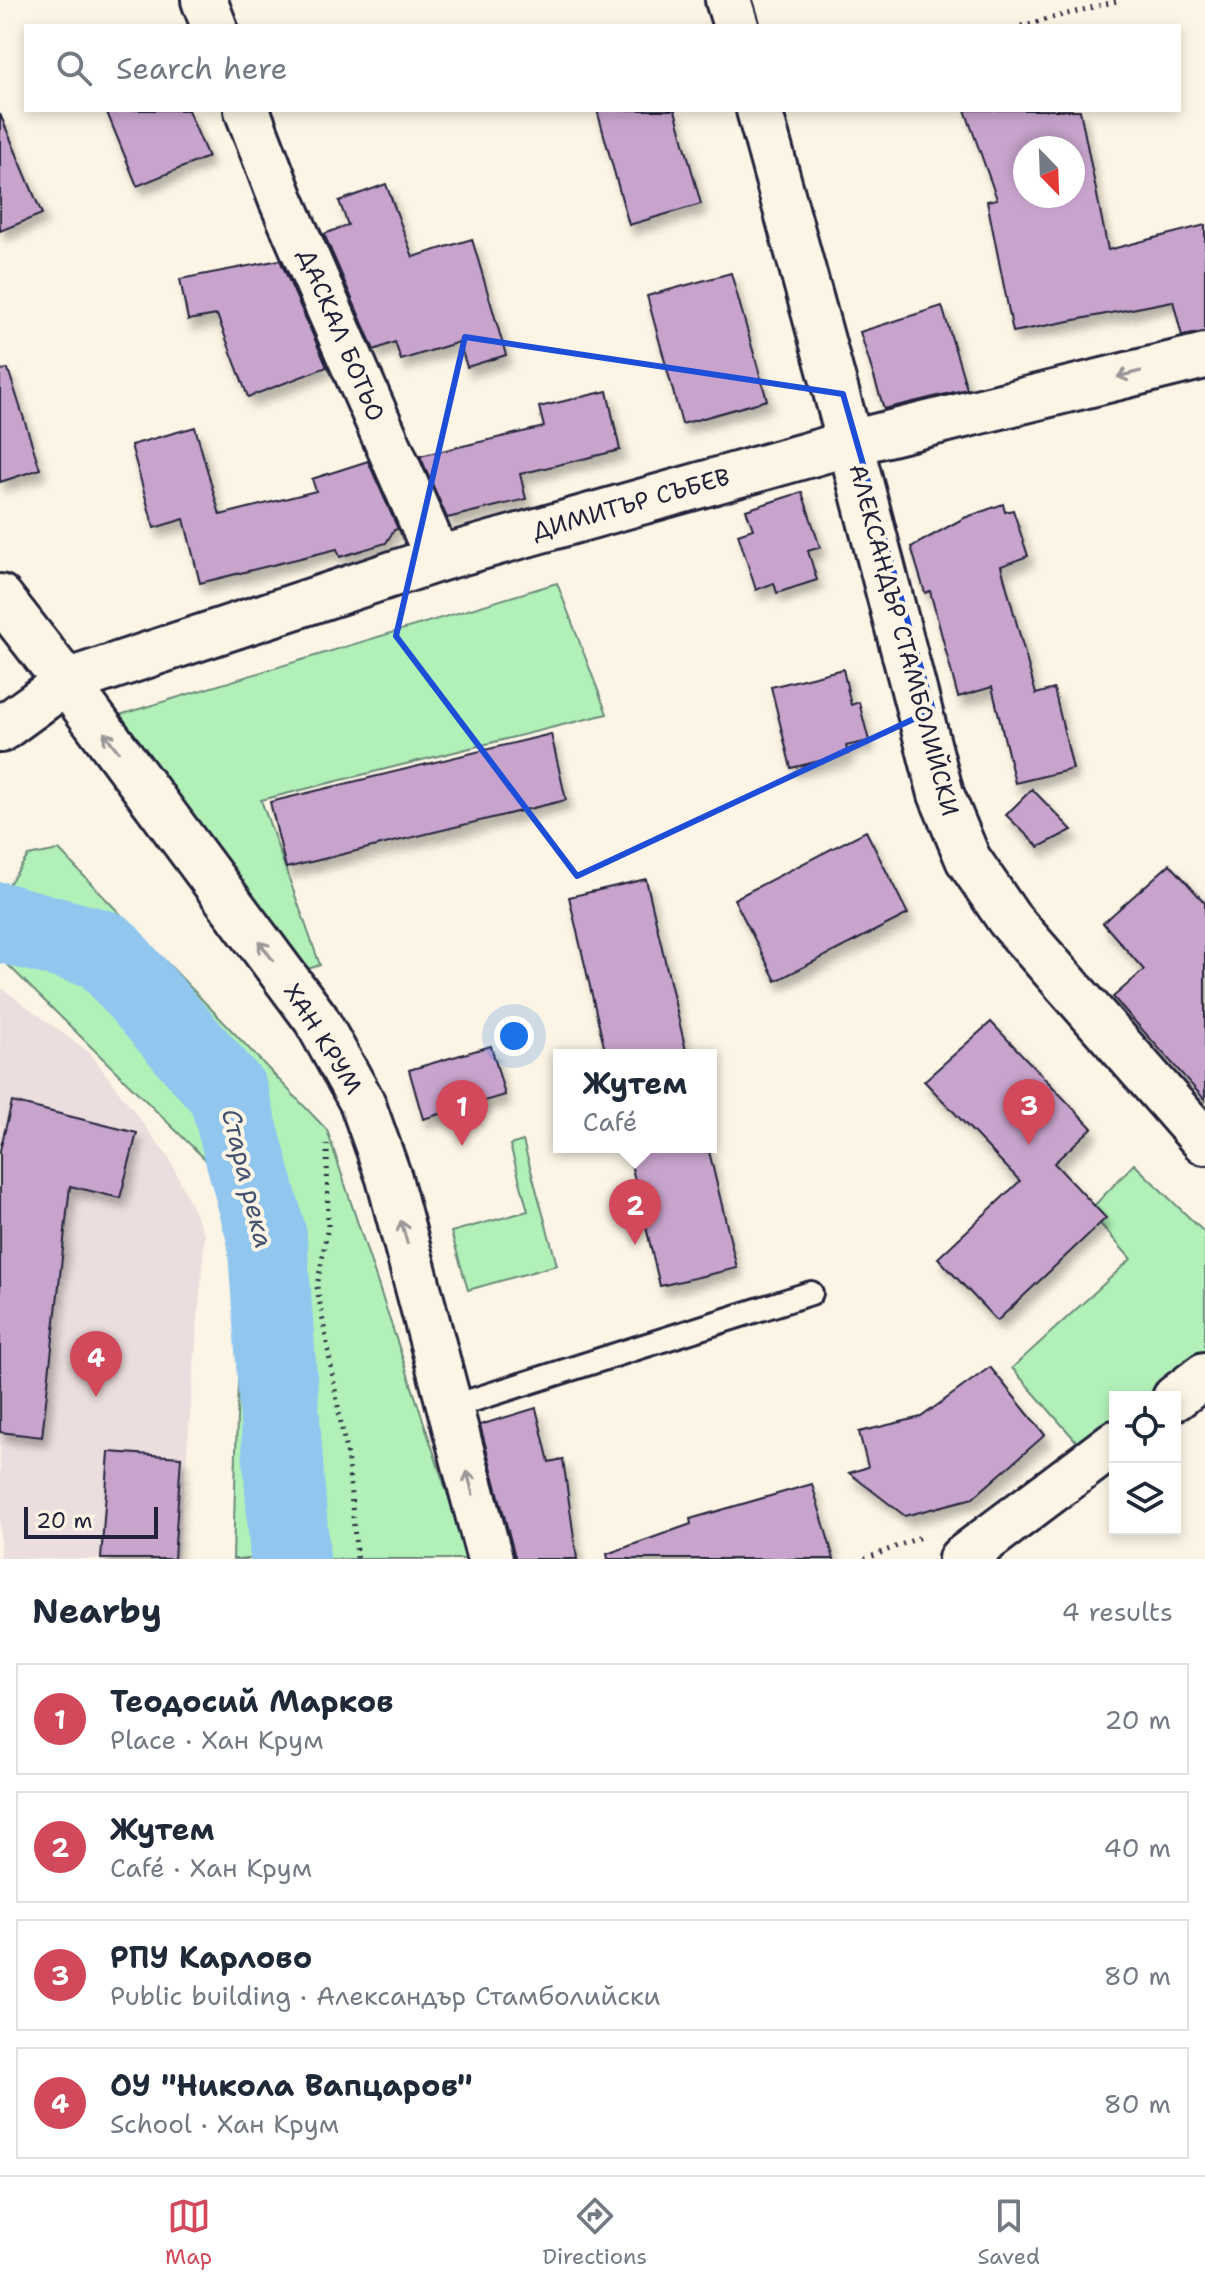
<!DOCTYPE html>
<meta charset="utf-8">
<style>
body{margin:0;font-family:"Shantell Sans",sans-serif;background:#f2f2f3;color:#1f2937}
.controls{position:absolute;right:24px;bottom:24px;display:grid;overflow:hidden;border-radius:0px;box-shadow:0 4px 12px #0003}
.controls button{width:72px;height:72px;display:grid;place-items:center;padding:0;border:0;border-bottom:2px solid #e0e1e3;background:#fff;color:#1f2937;font:40px sans-serif}
.compass{position:absolute;left:1013px;top:136px;width:72px;height:72px;border-radius:50%;background:#fff;box-shadow:0 4px 12px #0003;rotate:157deg}
.scale{position:absolute;left:24px;bottom:20px;width:134px;box-sizing:border-box;padding-left:8px;border:4px solid #22223b;border-top:0;font-size:22px;line-height:28px;white-space:nowrap;color:#22223b;-webkit-text-stroke:6px #fcf5e5;paint-order:stroke}
.you{position:absolute;left:514px;top:1036px;width:28px;height:28px;margin:-20px;border:6px solid #fff;border-radius:50%;background:#1a73e8;box-shadow:0 0 0 12px #1a73e833}
.badge{display:grid;place-items:center;width:52px;height:52px;border-radius:50%;background:#d1495b;color:#fff;font-size:26px;font-weight:700}
.pin{position:absolute;translate:-50% -66px;filter:drop-shadow(0 2px 4px #0008)}
.pin::after{content:'';position:absolute;top:42px;width:28px;height:24px;background:inherit;clip-path:polygon(0 0,100% 0,50% 100%)}
.popup{position:absolute;left:553px;top:1049px;width:164px;height:104px;box-sizing:border-box;display:grid;place-content:center;border-radius:0px;background:#fff;filter:drop-shadow(0 2px 6px #0005);font-size:26px;white-space:nowrap;color:#747a83}
.popup b{font-size:30px;color:#1f2937}
.popup::after{content:'';position:absolute;left:50%;top:100%;margin-left:-16px;border:16px solid transparent;border-top-color:#fff}
.list{margin:0;padding:0;list-style:none}
h2{display:flex;justify-content:space-between;align-items:center;height:104px;margin:0;padding:0 32px;font-size:34px}
h2 small{font-size:26px;font-weight:400;color:#747a83}
.list li{display:grid;grid-template-columns:52px 1fr auto;gap:24px;align-items:center;box-sizing:border-box;height:112px;margin:0 16px 16px;padding:0 16px;border:2px solid #e0e1e3;border-radius:0px}
.list b{display:block;font-size:30px;white-space:nowrap}
.list p{margin:0;font-size:26px;white-space:nowrap;color:#747a83}
.list em{font-size:26px;font-style:normal;color:#747a83}
.icon{flex:none;width:44px;height:44px;fill:none;stroke:currentColor;stroke-width:2;stroke-linecap:round;stroke-linejoin:round}
.map{position:relative;flex:none;width:1205px;height:1559px;overflow:hidden}
.search{position:absolute;background:#fff;box-shadow:0 4px 12px #0003;left:24px;right:24px;top:24px;height:88px;display:flex;align-items:center;gap:20px;box-sizing:border-box;padding:0 28px;border-radius:0px;color:#747a83;font-size:30px}
.sheet{height:616px;background:#fff}
nav{display:flex;justify-content:space-around;align-items:center;box-sizing:border-box;height:112px;border-top:2px solid #e0e1e3;background:#fff;font-size:22px;color:#747a83}
nav a{display:grid;justify-items:center;gap:4px}
nav .on{color:#d1495b}
.map>svg:first-child{display:block}
.built{fill:#ecddde}
.green{fill:#b1f1b8;stroke:#6a8a7a;stroke-width:2}
.lines{fill:none;stroke-linecap:round;stroke-linejoin:round}
.river{stroke:#91c6ef;stroke-width:80}
.building{fill:#c8a4cd;stroke:#22223b;stroke-width:2;fill-rule:evenodd;filter:url(#shadow)}
.service-casing{stroke:#22223b;stroke-width:28}
.minor-casing{stroke:#22223b;stroke-width:50}
.tertiary-casing{stroke:#22223b;stroke-width:50}
.secondary-casing{stroke:#22223b;stroke-width:50}
.path{stroke:#22223b;stroke-width:5;stroke-dasharray:2 6;stroke-linecap:butt}
.service{stroke:#fcf5e5;stroke-width:22}
.minor{stroke:#fcf5e5;stroke-width:44}
.tertiary{stroke:#fcf5e5;stroke-width:44}
.secondary{stroke:#fcf5e5;stroke-width:44}
.oneway{stroke:#9a9698}
.marked{fill:none;stroke:#1d4ed8;stroke-width:6;stroke-linejoin:round}
.labels{text-anchor:middle;dominant-baseline:central;stroke-width:8;stroke-linejoin:round;paint-order:stroke}
.street-label{font-size:24px;fill:#22223b;stroke:#fcf5e5}
.water-label{font-size:26px;font-style:italic;fill:#435371;stroke:#fcf5e5}
</style>
<div class="map">
<svg width="1205" height="1559" viewBox="0 0 1205 1559">
<defs>
<filter id="shadow"><feDropShadow dx="5" dy="9" stdDeviation="4" flood-color="#0004"/></filter>
</defs>
<rect width="100%" height="100%" fill="#fcf5e5"/>
<filter id="ink" filterUnits="userSpaceOnUse"><feTurbulence type="fractalNoise" baseFrequency=".0125" numOctaves="2"/><feDisplacementMap in="SourceGraphic" scale="16" xChannelSelector="R" yChannelSelector="G"/><feConvolveMatrix kernelMatrix="1 2 1 2 8 2 1 2 1" color-interpolation-filters="sRGB"/></filter>
<g filter="url(#ink)">
<!-- built -->
<polygon class="built" points="0,987 90,1053 169,1158 205,1235 178,1559 0,1559"/>
<!-- green -->
<g class="green">
<polygon points="557,583 607,714 261,800 320,965 283,977 96,722"/>
<polygon points="59,850 327,1130 469,1559 233,1559 242,1240 215,1169 0,957 0,897 28,856"/>
<polygon points="523,1141 557,1265 468,1290 451,1232 528,1211 510,1145"/>
<polygon points="1134,1164 1205,1233 1205,1352 1149,1397 1115,1397 1115,1425 1084,1450 1012,1368 1131,1259 1089,1211"/>
</g>
<g class="lines">
<!-- river -->
<polyline class="river" points="0,922 104,950 228,1093 267,1237 290,1559"/>
</g>
<!-- building -->
<g class="building">
<polygon points="106,110 188,110 208,157 137,186"/>
<polygon points="597,110 675,110 701,204 629,225"/>
<path d="M965,110h115l28,140 97,-25v107l-23,4 -9,-35 -160,31 -26,-131 10,-2zM1025,148h48v48h-48z"/>
<polygon points="0,114 42,214 0,231"/>
<polygon points="386,184 413,257 472,239 506,355 467,367 459,342 401,360 395,342 374,350 324,234 348,225 339,201"/>
<polygon points="280,260 327,367 248,397 217,315 188,320 180,279"/>
<polygon points="731,273 767,400 682,424 647,296"/>
<polygon points="942,306 967,389 884,409 860,332"/>
<polygon points="8,369 40,469 0,482 0,370"/>
<polygon points="607,391 620,450 520,474 526,499 447,518 420,456 544,427 539,407"/>
<polygon points="195,427 220,515 316,491 312,479 368,461 398,529 394,530 386,543 340,557 337,549 200,583 184,519 154,528 131,445"/>
<polygon points="802,492 820,547 808,551 817,580 777,593 774,583 756,590 738,534 753,529 746,510"/>
<polygon points="1003,504 1005,512 1013,510 1028,556 1001,566 1036,694 1054,689 1073,769 1015,783 992,687 958,697 930,591 925,593 911,547 964,518"/>
<polygon points="843,669 851,705 859,702 869,741 846,746 848,754 791,768 771,687"/>
<polygon points="551,734 566,800 286,868 270,802"/>
<polygon points="1032,789 1072,830 1039,847 1006,815"/>
<polygon points="866,831 908,914 776,981 734,899"/>
<polygon points="1170,864 1205,903 1205,1100 1113,997 1144,970 1103,923"/>
<polygon points="646,879 687,1055 606,1055 569,897"/>
<polygon points="991,1022 1092,1128 1054,1163 1106,1218 997,1321 938,1258 1020,1181 924,1081"/>
<polygon points="491,1046 505,1095 423,1119 409,1070"/>
<polygon points="12,1102 137,1133 120,1198 70,1186 42,1437 0,1432 0,1150"/>
<polygon points="627,1147 708,1147 737,1268 660,1286"/>
<polygon points="990,1367 1045,1435 973,1498 905,1516 849,1473 868,1467 859,1432 921,1417"/>
<polygon points="536,1408 549,1462 563,1459 577,1559 516,1559 514,1553 480,1425"/>
<polygon points="109,1452 181,1457 174,1559 101,1559"/>
<polygon points="812,1484 834,1559 608,1559 607,1554 691,1524 690,1519"/>
</g>
<g class="lines">
<defs>
<polyline id="service" points="451,1407 811,1293"/>
<g id="minor">
<polyline points="204,0 214,26"/>
<polyline points="247,110 281,199 438,559"/>
<polyline points="0,597 66,682 316,1019 362,1102 389,1178 490,1559"/>
<polyline points="0,730 66,682 438,559 850,443 1205,356"/>
</g>
<g id="tertiary">
<polyline points="728,0 736,26"/>
<polyline points="759,110 850,443 941,794 968,859 1009,919 1205,1142"/>
</g>
<g id="secondary">
<polyline points="1175,1398 1205,1375"/>
<polyline points="961,1559 1115,1443"/>
</g>
</defs>
<!-- service casing -->
<use href="#service" class="service-casing"/>
<!-- minor casing -->
<use href="#minor" class="minor-casing"/>
<!-- tertiary casing -->
<use href="#tertiary" class="tertiary-casing"/>
<!-- secondary casing -->
<use href="#secondary" class="secondary-casing"/>
<!-- path -->
<g class="path">
<polyline points="1021,26 1121,0"/>
<polyline points="327,1144 328,1226 317,1287 348,1463 357,1559"/>
<polyline points="865,1559 923,1536"/>
</g>
<!-- service -->
<use href="#service" class="service"/>
<!-- minor -->
<use href="#minor" class="minor"/>
<!-- tertiary -->
<use href="#tertiary" class="tertiary"/>
<!-- secondary -->
<use href="#secondary" class="secondary"/>
</g>
<!-- one-way arrows -->
<defs><path id="oneway-shaft" d="M-6 0H5M1.5-3L5.5 0L1.5 3" fill="none" stroke-width="1.6" stroke-linecap="round" stroke-linejoin="round" transform="scale(2)"/></defs>
<g class="oneway">
<use href="#oneway-shaft" transform="translate(1129 374) rotate(166)"/>
<use href="#oneway-shaft" transform="translate(111 742) rotate(-127)"/>
<use href="#oneway-shaft" transform="translate(266 951) rotate(-127)"/>
<use href="#oneway-shaft" transform="translate(404 1232) rotate(-106)"/>
<use href="#oneway-shaft" transform="translate(470 1483) rotate(-104)"/>
</g>
</g>
<!-- marked area -->
<path class="marked" d="M465,337l378,57 90,316 -356,166 -181,-240z"/>
<g class="labels">
<!-- street labels -->
<g class="street-label">
<text transform="translate(341 335) rotate(67)">ДАСКАЛ БОТЬО</text>
<text transform="translate(631 504) rotate(-16)">ДИМИТЪР СЪБЕВ</text>
<text transform="translate(904 640) rotate(75)">АЛЕКСАНДЪР СТАМБОЛИЙСКИ</text>
<text transform="translate(323 1039) rotate(58)">ХАН КРУМ</text>
</g>
<!-- water labels -->
<g class="water-label">
<text transform="translate(248 1178) rotate(76)">Стара река</text>
</g>
</g>
</svg>
<div class="controls">
<button><svg class="icon" aria-label="locate" viewBox="0 0 24 24"><circle cx="12" cy="12" r="6"/><path d="M12 2v4M12 18v4M2 12h4M18 12h4"/></svg></button>
<button><svg class="icon" aria-label="layers" viewBox="0 0 24 24"><path d="M12 4l9 5-9 5-9-5zM3 14l9 5 9-5"/></svg></button>
</div>
<svg class="compass" viewBox="-18 -18 36 36"><path d="M0-13l5 13h-10z" fill="#e53935"/><path d="M0 13l5-13h-10z" fill="#747a83"/></svg>
<div class="scale">20 m</div>
<div class="you"></div>
<div class="pin badge" style="left:462px;top:1146px">1</div>
<div class="pin badge" style="left:635px;top:1245px">2</div>
<div class="popup"><b>Жутем</b>Café</div>
<div class="pin badge" style="left:1029px;top:1145px">3</div>
<div class="pin badge" style="left:96px;top:1397px">4</div>
<div class="search"><svg class="icon" aria-label="search" viewBox="0 0 24 24"><circle cx="10" cy="10" r="6"/><path d="M15 15l6 6"/></svg>Search here</div>
</div>
<section class="sheet">
<h2>Nearby<small>4 results</small></h2>
<ul class="list">
<li><span class="badge">1</span><div><b>Теодосий Марков</b><p>Place · Хан Крум</p></div><em>20 m</em></li>
<li><span class="badge">2</span><div><b>Жутем</b><p>Café · Хан Крум</p></div><em>40 m</em></li>
<li><span class="badge">3</span><div><b>РПУ Карлово</b><p>Public building · Александър Стамболийски</p></div><em>80 m</em></li>
<li><span class="badge">4</span><div><b>ОУ &quot;Никола Вапцаров&quot;</b><p>School · Хан Крум</p></div><em>80 m</em></li>
</ul>
</section>
<nav>
<a class="on"><svg class="icon" aria-label="map" viewBox="0 0 24 24"><path d="M3 6l6-2 6 2 6-2v14l-6 2-6-2-6 2zM9 4v14M15 6v14"/></svg>Map</a>
<a><svg class="icon" aria-label="directions" viewBox="0 0 24 24"><path d="M12 3l9 9-9 9-9-9zM9 14v-3h6M13 9l2 2-2 2"/></svg>Directions</a>
<a><svg class="icon" aria-label="saved" viewBox="0 0 24 24"><path d="M7 4h10v16l-5-4-5 4z"/></svg>Saved</a>
</nav>
